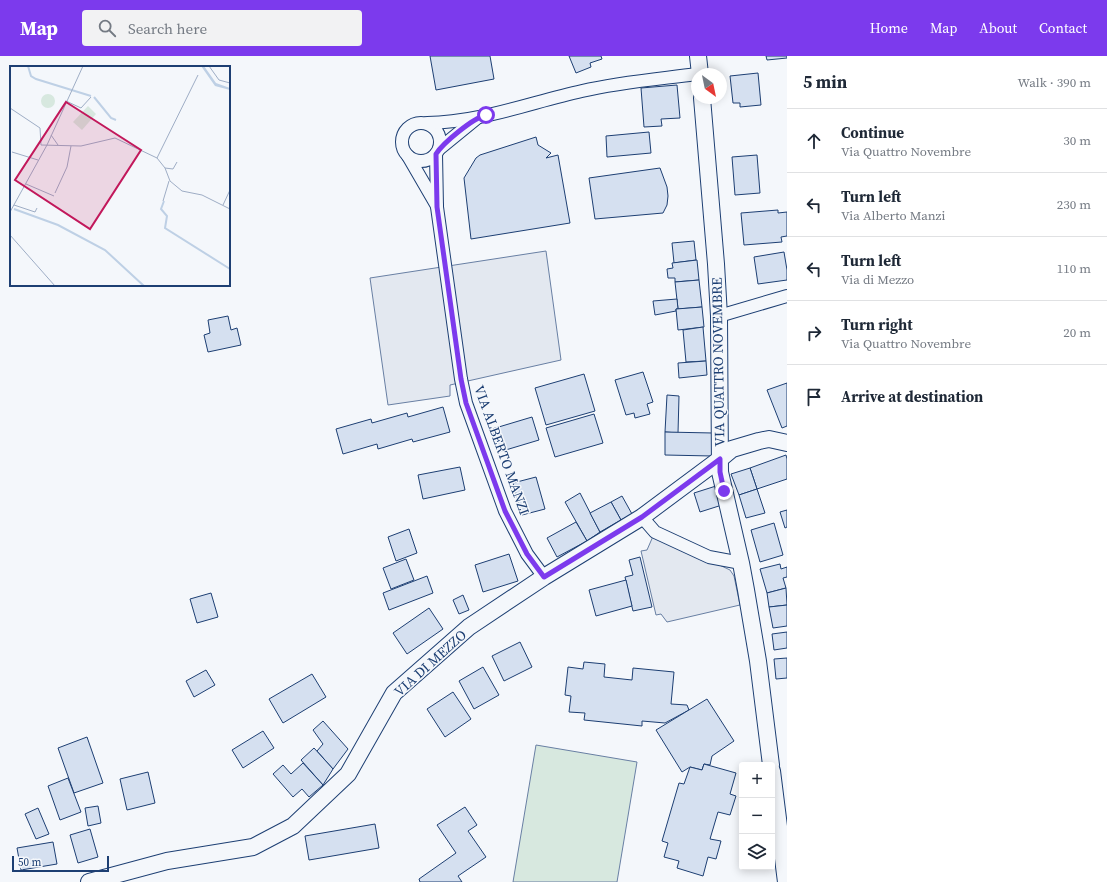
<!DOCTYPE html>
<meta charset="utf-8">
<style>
body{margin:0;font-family:"Source Serif 4",serif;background:#f2f2f3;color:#1f2937}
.controls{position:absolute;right:12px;bottom:12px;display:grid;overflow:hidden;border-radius:4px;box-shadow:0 2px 10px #0003}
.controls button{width:36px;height:36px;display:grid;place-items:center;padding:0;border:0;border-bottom:1px solid #e0e1e3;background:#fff;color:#1f2937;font:20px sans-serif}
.compass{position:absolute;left:691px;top:12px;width:36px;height:36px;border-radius:50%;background:#fff;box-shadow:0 2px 10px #0003;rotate:147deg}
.scale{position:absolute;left:12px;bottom:10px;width:97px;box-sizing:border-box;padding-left:4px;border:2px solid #1d3f73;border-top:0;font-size:11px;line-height:14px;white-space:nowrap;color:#1d3f73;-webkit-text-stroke:3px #f4f7fb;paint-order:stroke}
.stop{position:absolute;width:12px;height:12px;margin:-9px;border:3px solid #7c3aed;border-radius:50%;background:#fff}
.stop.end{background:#7c3aed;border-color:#fff;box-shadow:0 1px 4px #0008}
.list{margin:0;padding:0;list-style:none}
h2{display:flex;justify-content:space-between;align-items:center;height:52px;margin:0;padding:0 16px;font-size:17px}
h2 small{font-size:13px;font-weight:400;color:#747a83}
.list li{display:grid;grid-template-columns:26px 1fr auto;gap:12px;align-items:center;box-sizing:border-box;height:64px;padding:0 16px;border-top:1px solid #e0e1e3}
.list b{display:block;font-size:15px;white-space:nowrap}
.list p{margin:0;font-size:13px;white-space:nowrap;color:#747a83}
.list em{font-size:13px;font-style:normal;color:#747a83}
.icon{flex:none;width:22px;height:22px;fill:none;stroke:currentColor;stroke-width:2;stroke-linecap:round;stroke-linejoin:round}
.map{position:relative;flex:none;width:787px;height:826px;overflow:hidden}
header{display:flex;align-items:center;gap:24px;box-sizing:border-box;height:56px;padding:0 20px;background:#7c3aed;color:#fff}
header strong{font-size:19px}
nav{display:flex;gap:22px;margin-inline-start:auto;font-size:14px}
.search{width:280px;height:36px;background:#f2f2f3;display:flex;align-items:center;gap:10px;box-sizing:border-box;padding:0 14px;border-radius:4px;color:#747a83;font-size:15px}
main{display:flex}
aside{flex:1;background:#fff}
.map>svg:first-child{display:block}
.green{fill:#d7e8df;stroke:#687fa3}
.parking{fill:#e3e8f0;stroke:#687fa3}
.building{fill:#d5e0f0;stroke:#1d3f73}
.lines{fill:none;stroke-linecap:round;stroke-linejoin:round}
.street-casing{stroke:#1d3f73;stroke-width:14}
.secondary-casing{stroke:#1d3f73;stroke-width:18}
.street{stroke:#f4f7fb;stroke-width:12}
.secondary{stroke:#f4f7fb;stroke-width:16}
.route{stroke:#7c3aed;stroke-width:5}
.labels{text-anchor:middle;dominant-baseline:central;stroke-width:3;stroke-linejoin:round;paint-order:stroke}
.street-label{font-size:14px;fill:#1d3f73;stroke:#f4f7fb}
.inset-river{fill:none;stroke:#bed0e5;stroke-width:2}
.inset-road{fill:none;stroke:#9eadc5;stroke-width:1}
.view{fill:#c2185b;fill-opacity:0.15;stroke:#c2185b;stroke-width:2}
.inset-edge{fill:none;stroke:#1d3f73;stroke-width:2}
</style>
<header>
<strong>Map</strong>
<div class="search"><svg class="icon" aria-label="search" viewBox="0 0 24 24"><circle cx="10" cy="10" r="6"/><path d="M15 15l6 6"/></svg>Search here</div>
<nav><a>Home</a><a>Map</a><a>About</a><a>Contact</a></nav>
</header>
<main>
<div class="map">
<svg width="787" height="826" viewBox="0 0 787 826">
<rect width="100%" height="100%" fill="#f4f7fb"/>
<!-- green -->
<polygon class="green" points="536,689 637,706 617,826 513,826"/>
<!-- parking -->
<g class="parking">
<polygon points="546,195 561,304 450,329 450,340 388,349 370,222"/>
<polygon points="654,478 730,514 734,520 740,549 667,566 661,558 656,559 641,495 647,494"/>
</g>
<!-- building -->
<g class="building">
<polygon points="430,0 490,0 494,23 436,34"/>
<polygon points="569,0 601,0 602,3 590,7 591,11 576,17"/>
<polygon points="766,0 787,0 787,2 767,4"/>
<polygon points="758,17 761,49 740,51 740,47 733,47 730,20"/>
<polygon points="677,29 680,62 661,63 662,70 644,71 641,32"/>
<polygon points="649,76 651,97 607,101 606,80"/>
<polygon points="536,81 538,89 551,97 546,102 558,99 570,167 471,183 464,122 476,102 480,99"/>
<polygon points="757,99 760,137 735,139 732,101"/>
<polygon points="660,112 667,131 668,140 667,149 663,157 595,163 589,122"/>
<polygon points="778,154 778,157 787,156 787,180 781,181 782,186 744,189 741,157"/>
<polygon points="694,185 696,204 674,207 672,187"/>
<polygon points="784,196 787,214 787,224 758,228 754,201"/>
<polygon points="697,204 699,224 675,226 675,222 668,222 667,213 673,212 672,207"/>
<polygon points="699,224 702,251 678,253 675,226"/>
<polygon points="677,243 678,253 676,253 676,255 655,259 653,245"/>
<polygon points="702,251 704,271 678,274 676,253"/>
<polygon points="228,260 231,274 237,272 241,289 208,296 204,279 210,277 208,264"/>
<polygon points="703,271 706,305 686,306 683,274"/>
<polygon points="706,305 707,319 679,322 678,307"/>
<polygon points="643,316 653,346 647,348 650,358 635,362 634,357 626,359 615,324"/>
<polygon points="584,318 595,355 546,369 535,332"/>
<polygon points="787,327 787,370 782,372 767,334"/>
<polygon points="667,339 679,340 678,377 665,376"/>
<polygon points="443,351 450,376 413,386 412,383 378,393 377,388 343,398 336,373 371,363 372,367 407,357 408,361"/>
<polygon points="594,358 603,387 555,401 546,372"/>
<polygon points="532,361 539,384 499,396 492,373"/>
<polygon points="665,376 713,377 712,400 665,399"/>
<polygon points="786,399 787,403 787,423 757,433 750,412"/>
<polygon points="460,411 465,434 423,443 418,419"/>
<polygon points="750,412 757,433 739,439 731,418"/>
<polygon points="536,421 545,453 522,459 513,427"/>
<polygon points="716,430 722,449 700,456 694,437"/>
<polygon points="757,433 765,457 746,462 739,439"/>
<polygon points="580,437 600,476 587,485 565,446"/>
<polygon points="622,440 632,458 621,464 611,446"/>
<polygon points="611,446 621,464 600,476 590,457"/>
<polygon points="787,454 787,471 785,472 780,456"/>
<polygon points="576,466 587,485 557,501 547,482"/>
<polygon points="774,467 783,499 760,506 751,474"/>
<polygon points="409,473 417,497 396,505 388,481"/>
<polygon points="509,498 518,525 483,536 475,509"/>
<polygon points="640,501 652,551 633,555 625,521 633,519 629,504"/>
<polygon points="406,503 414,524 391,533 383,512"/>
<polygon points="780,508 781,513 787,511 787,521 783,522 786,532 767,537 760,513"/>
<polygon points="427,520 433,537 389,554 383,537"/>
<polygon points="626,524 632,550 596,560 589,534"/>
<polygon points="786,532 787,549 769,551 767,537"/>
<polygon points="211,537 218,561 197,567 190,543"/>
<polygon points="463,539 469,554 459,558 453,544"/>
<polygon points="787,549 787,570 773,572 769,551"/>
<polygon points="429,552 443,573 407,598 393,577"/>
<polygon points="787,576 787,592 774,594 772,578"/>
<polygon points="520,586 532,611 504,625 492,600"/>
<polygon points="787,602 787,622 776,623 774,603"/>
<polygon points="584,606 605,608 604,621 632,624 633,612 674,616 671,648 687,649 689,654 665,667 642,665 642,670 584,664 585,657 569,656 571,640 565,639 568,611 583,613"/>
<polygon points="483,611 499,639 474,653 459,625"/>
<polygon points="206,614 215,629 194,641 186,625"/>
<polygon points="312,618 326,641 283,667 269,643"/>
<polygon points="453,636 471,663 445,681 427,653"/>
<polygon points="707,643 734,685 712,700 710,709 704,708 702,714 690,711 682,716 656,674"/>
<polygon points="323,665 348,693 333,713 317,695 323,688 313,674"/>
<polygon points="263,675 274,692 243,712 232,694"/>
<polygon points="87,681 103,727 74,737 58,692"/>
<polygon points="314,692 333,713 323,729 301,704"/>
<polygon points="303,707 323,729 309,741 302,733 293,741 273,718 283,709 291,718"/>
<polygon points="704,708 736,717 730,738 736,740 730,759 718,756 710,783 721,785 716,803 708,801 703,820 677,812 679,805 664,801 668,787 662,785 679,727 684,728 690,711 702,714"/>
<polygon points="148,716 155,747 127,754 120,723"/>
<polygon points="68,722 81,756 60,764 48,730"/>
<polygon points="98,750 101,767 88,770 85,752"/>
<polygon points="465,751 477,769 468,775 486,801 458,820 462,826 420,826 419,823 456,797 437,769"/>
<polygon points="38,752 49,778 36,783 25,758"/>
<polygon points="375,768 379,792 309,804 305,780"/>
<polygon points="90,773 98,801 78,807 70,779"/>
<polygon points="53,786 57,808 21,814 17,792"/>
</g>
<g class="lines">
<defs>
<g id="street">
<circle cx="421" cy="86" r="19"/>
<path d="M427,67c51,0 105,-21 155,-32 38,-9 77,-12 115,-17"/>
<polyline points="439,93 477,62"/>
<polyline points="436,98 437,151 461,323 466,347 505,455 527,498 544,521"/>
<polyline points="408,100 437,150"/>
<polyline points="719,260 787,240"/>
<polyline points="642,461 655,476 709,501 741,507"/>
</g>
<g id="secondary">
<polyline points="698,0 700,18"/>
<polyline points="702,42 716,208 719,260 720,416 741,507 746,534 758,605 771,709"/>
<polyline points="772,715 786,826"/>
<polyline points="89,826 167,805 253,791 293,770 348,718 394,637 469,571 544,521 642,461 720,403 732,393 759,385 769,383 787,387"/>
</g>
</defs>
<!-- street casing -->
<use href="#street" class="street-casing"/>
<!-- secondary casing -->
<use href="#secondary" class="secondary-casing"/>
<!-- street -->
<use href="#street" class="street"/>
<!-- secondary -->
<use href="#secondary" class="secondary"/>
</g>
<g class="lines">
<!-- route -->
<path class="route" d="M486,59c-13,3 -43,28 -50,39l1,53 24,172 5,24 39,108 22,43 17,23 98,-60 78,-58v13l4,19"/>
</g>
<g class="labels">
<!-- street labels -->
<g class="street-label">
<text transform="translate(718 306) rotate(-91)">VIA QUATTRO NOVEMBRE</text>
<text transform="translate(502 394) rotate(70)">VIA ALBERTO MANZI</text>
<text transform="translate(430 607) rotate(-42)">VIA DI MEZZO</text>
</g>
</g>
<!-- overview -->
<g transform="translate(10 10)">
<rect width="220" height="220" fill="#f4f7fb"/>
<path d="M31 35a7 7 0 1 1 14 0a7 7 0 1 1-14 0ZM78,40l8,8 -14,16 -9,-8z" fill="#d7e8df"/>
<path d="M191,0h3l12,17 14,5v2l-15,-4z" fill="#bed0e5"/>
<path class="inset-river" d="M18,0l3,10 5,3 55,17M84,31l17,21 5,2M154,135l-3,8 6,7 -2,12 65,41M4,143l44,16 47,25 39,36"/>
<path class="inset-road" d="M199,0l10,14 11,3M56,35l15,7 10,-11M0,42l30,20 1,17 40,1 34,-8 42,20 8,10 5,13 12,10 20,4 28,14M41,69l7,10M2,86l26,8M147,92l41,-83M155,102l8,1 4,-7M16,118l28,12M45,127l12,-26 4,-21M153,135l6,-20M4,139l21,7 2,-4M213,139l7,-15M0,146l37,-67 36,-79M0,169l45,51"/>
<path class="view" d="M56,36l75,48 -51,79 -75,-49z"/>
<rect width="220" height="220" class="inset-edge"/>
</g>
</svg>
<div class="controls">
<button>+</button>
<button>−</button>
<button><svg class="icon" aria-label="layers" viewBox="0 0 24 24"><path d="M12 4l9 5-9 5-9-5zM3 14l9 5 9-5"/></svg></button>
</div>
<svg class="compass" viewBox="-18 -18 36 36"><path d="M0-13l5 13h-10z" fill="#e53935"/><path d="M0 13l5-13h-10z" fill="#747a83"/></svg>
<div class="scale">50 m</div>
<div class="stop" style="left:486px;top:59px"></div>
<div class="stop end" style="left:724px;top:435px"></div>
</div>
<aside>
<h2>5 min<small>Walk · 390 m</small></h2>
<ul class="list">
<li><svg class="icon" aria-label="ahead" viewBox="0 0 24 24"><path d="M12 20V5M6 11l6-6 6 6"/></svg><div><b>Continue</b><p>Via Quattro Novembre</p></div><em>30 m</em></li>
<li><svg class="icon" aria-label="left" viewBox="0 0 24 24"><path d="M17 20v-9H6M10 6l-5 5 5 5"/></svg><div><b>Turn left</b><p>Via Alberto Manzi</p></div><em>230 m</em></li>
<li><svg class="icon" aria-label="left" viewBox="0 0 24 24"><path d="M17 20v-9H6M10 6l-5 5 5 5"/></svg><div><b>Turn left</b><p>Via di Mezzo</p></div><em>110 m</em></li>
<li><svg class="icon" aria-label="right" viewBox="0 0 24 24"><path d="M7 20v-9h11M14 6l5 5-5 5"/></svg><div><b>Turn right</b><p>Via Quattro Novembre</p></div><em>20 m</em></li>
<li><svg class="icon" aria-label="arrive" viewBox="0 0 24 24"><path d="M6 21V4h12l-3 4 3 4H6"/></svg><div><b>Arrive at destination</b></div></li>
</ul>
</aside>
</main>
